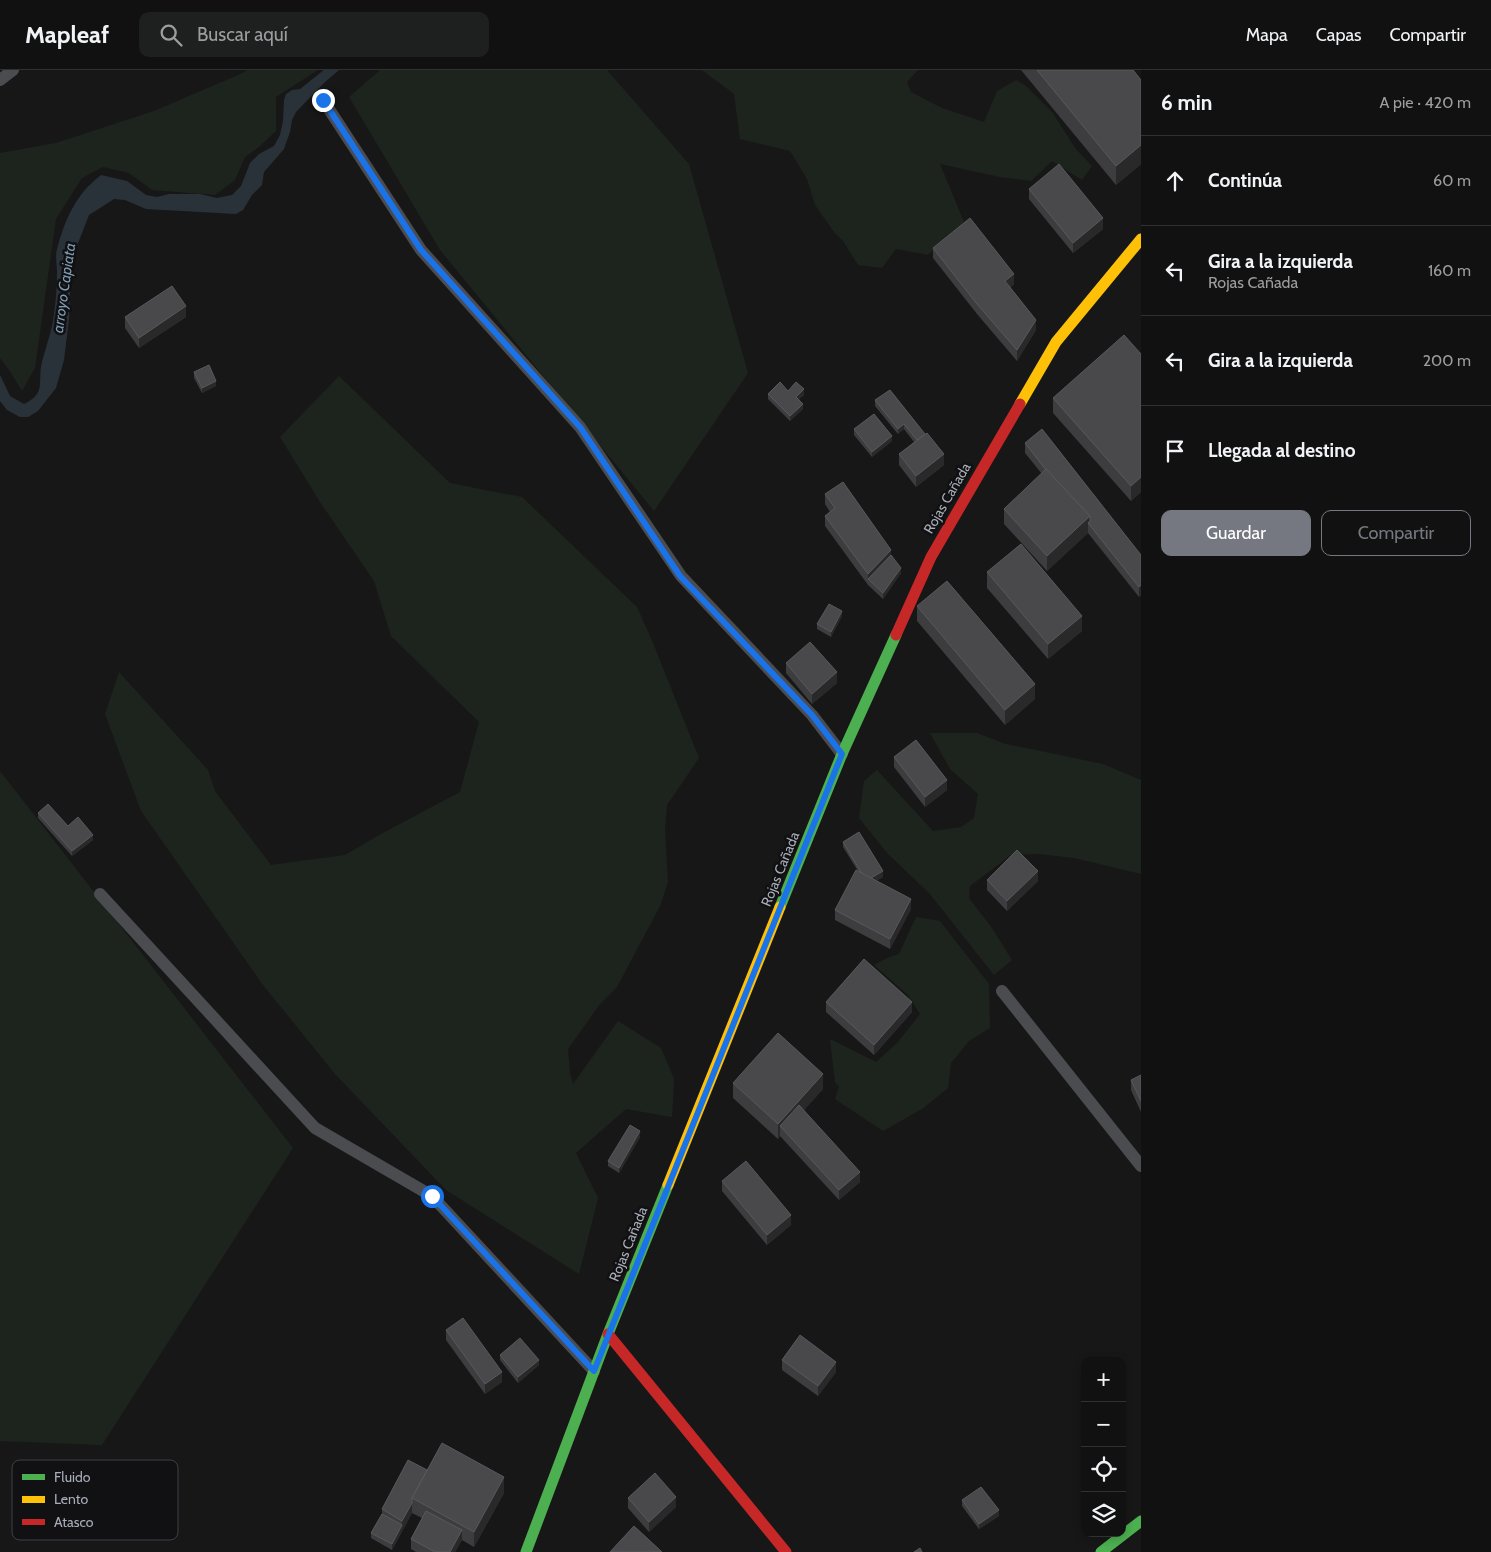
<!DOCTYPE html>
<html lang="es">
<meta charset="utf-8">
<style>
body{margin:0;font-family:Cabin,sans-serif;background:#1e1f1f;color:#f1f3f6}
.controls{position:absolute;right:15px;bottom:15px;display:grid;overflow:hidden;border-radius:10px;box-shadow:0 2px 8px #0003}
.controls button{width:45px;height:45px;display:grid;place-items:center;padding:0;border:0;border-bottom:1px solid #303131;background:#111;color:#f1f3f6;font:25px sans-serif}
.stop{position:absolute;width:15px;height:15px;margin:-11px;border:4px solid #1a73e8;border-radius:50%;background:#fff}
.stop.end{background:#1a73e8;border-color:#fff;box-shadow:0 1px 5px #0008}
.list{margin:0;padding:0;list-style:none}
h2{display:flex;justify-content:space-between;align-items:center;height:65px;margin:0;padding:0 20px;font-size:21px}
h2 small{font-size:16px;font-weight:400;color:#9c9d9f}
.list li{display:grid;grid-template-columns:32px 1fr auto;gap:15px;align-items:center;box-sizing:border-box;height:90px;padding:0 20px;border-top:1px solid #303131}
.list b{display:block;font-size:19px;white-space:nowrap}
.list p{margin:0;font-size:16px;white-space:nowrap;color:#9c9d9f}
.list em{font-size:16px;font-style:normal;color:#9c9d9f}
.actions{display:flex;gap:10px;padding:15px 20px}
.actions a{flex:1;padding:11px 0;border:1px solid #757880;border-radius:10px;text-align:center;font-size:18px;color:#757880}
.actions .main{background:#757880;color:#fff}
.icon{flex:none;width:28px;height:28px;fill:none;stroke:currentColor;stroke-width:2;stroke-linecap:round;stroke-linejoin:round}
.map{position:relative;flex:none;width:1141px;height:1482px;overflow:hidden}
header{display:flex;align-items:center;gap:30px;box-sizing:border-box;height:70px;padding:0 25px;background:#111;border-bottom:1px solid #303131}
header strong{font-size:24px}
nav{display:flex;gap:28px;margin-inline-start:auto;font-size:18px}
.search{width:350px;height:45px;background:#1e1f1f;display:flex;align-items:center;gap:12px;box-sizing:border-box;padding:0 18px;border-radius:10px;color:#9c9d9f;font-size:19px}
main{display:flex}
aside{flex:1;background:#111}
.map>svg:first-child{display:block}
.green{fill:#1d241e}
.water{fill:#2a3239}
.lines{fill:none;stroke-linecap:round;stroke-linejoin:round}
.lane{stroke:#4b4c50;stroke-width:12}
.fast{stroke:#4caf50;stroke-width:11}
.slow{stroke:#ffc107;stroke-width:11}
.jam{stroke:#c62828;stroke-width:11}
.wall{fill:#3d3d3f}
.shaded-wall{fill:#29292a}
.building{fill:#49494c;stroke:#58595d}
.route{stroke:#1a73e8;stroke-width:6}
.labels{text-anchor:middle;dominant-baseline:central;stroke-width:5;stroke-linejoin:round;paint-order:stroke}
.street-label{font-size:14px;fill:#a8adb8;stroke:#111113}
.water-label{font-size:15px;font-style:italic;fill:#7f9bb3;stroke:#111113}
.key{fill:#111113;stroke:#3e4045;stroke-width:1}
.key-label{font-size:14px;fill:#a8adb8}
</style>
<header>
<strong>Mapleaf</strong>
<div class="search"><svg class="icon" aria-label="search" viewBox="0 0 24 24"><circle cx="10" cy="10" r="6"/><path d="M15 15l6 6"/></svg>Buscar aquí</div>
<nav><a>Mapa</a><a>Capas</a><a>Compartir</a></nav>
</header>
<main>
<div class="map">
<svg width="1141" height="1482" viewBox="0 0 1141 1482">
<rect width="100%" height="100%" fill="#171717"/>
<!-- green -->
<g class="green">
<polygon points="246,0 318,0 276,27 276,61 259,77 245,87 235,110 215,125 152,120 129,103 103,97 82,108 56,149 35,298 22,321 9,300 0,288 0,83 56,73 154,41 245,2"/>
<polygon points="380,0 607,0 689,94 748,303 654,441 440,180 349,27"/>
<polygon points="702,0 918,0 907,12 911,22 942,38 984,52 997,21 1016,10 1025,15 1053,43 1075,78 1092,96 1082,110 1052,91 1031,111 1000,107 940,94 964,152 928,185 896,179 882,198 858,195 843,171 834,162 815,135 807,109 790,81 740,69 734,24"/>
<polygon points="339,306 450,413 522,427 637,537 653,573 699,688 667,735 665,760 668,812 660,836 617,917 600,934 568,979 570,1003 573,1014 618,951 661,978 674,1009 672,1047 626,1039 576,1083 598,1128 579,1204 446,1120 335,1004 263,915 141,741 105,644 119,602 208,700 215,721 271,795 345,785 379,765 460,722 479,652 391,566 374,511 320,432 280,367"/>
<polygon points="930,663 977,663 1006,674 1103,694 1141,710 1141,804 1074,788 1038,784 1011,785 970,816 969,828 992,858 1012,890 994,905 929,823 887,783 859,748 864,711 877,700 933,761 961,757 974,748 978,724 950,699"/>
<polygon points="0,701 293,1078 102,1375 0,1371"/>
<polygon points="916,847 940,851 989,914 990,958 969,971 951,993 948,1018 922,1039 883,1061 835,1029 839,1017 835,1012 830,969 876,992 898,972 920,944 908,925 874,895 887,888 899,884"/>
</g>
<!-- water -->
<path class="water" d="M324,0h15l-14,12 -29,30 -4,8 -2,12 -6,17 -20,23 -2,13 -10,10 -9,15 -7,4 -90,-5 -21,-9 -11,-1 -25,16 -14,36 -4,18 -2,50 -5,41 -8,28 -18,23 -10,6h-8l-13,-7 -7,-9v-26l10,21 14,8c23,-11 13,-22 18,-42 4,-16 10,-31 12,-48 2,-14 3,-28 3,-42 0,-7 -2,-16 0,-23 8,-30 19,-55 44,-74l26,6 19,14 11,2 12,-3h31l17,4 15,-3 9,-9 9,-23 9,-9 15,-8 6,-11 3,-14 1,-21 2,-6 6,-4 8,-1z"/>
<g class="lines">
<!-- lane -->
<g class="lane">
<polyline points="0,10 13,0"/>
<polyline points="323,30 421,180 580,357 681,506 812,645 842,684"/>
<polyline points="100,824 315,1058 432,1126 594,1301"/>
<polyline points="1002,921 1141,1096"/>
</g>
<!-- fast -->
<g class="fast">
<polyline points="780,837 842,684 896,565"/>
<polyline points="526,1482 608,1264 668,1115"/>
<polyline points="1101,1482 1141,1451"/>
</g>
<!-- slow -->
<g class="slow">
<polyline points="1020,334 1056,272 1141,169"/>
<polyline points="668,1115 780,837"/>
</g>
<!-- jam -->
<g class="jam">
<polyline points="896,565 931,487 1020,334"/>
<polyline points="608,1264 786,1482"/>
</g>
</g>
<!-- wall -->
<g class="wall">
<polygon points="1021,0 1133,0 1141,10 1141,94 1116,115"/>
<polygon points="1029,119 1103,159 1073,183 1029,129"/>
<polygon points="933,178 1014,214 1010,218 1036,260 1017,291 977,244 933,188"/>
<polygon points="125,247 186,247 139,278 125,258"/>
<polygon points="1141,284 1141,422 1131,431 1053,343 1053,328"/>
<polygon points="194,302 216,316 202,323 194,308"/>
<polygon points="890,320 944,395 916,417 899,395 899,384 914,372 904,359 898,364 875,336 875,330"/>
<polygon points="788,321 804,325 799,329 803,339 790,351 768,329 768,324"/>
<polygon points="854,359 892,371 872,387 854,365"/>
<polygon points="1025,373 1141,485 1141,525 1139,527 1088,463 1047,501 1004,454 1004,439 1042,404 1025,383"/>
<polygon points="825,424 891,485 901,503 883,529 868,515 825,456 825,446 830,442 825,434"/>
<polygon points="987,502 1082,561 1048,589 987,518"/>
<polygon points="917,536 1035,629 1005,655 917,551"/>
<polygon points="842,546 831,567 817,559 817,554"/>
<polygon points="786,593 837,613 812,634 786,603"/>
<polygon points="894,687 947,720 925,737 894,697"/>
<polygon points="38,743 93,770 72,786 38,748"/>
<polygon points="843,772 883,807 876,811 911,839 890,879 835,850 835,840 858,801 843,777"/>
<polygon points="987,810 1038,811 1007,841 987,820"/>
<polygon points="826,932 912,942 874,985 826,942"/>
<polygon points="1141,1005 1141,1042 1131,1020 1131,1010"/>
<polygon points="733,1013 823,1019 804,1040 860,1112 839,1130 780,1066 778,1069 733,1028"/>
<polygon points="640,1067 619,1103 608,1096 608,1091"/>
<polygon points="722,1111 791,1155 767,1175 722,1121"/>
<polygon points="446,1260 502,1312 485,1324 446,1270"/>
<polygon points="500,1285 539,1295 518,1313 500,1290"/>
<polygon points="782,1290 836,1302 818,1326 782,1300"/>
<polygon points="427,1400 504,1423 474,1477 462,1470 455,1482 416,1482 411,1479 411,1469 422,1448 412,1443 392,1480 371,1468 371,1463 382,1444 382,1439"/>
<polygon points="628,1428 676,1437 649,1462 628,1438"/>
<polygon points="962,1430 999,1446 979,1459 962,1436"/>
</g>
<!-- shaded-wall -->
<g class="shaded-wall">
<polygon points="1141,75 1141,94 1116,115 1116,96"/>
<polygon points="1103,148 1103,159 1073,183 1073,173"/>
<polygon points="1014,204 1014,214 1005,222 1005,211"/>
<polygon points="186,236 186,247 139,278 139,268"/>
<polygon points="1036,250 1036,260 1017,291 1017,280"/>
<polygon points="216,311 216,316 202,323 202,318"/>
<polygon points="804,319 804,325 796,332 796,327"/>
<polygon points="803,334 803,339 790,351 790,346"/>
<polygon points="904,354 904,359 898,364 898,359"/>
<polygon points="892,366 892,371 872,387 872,382"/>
<polygon points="944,384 944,395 916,417 916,406"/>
<polygon points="1141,407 1141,422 1131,431 1131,416"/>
<polygon points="1090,446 1090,455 1088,453 1088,463 1047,501 1047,486"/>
<polygon points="891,480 891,490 868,509 868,504"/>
<polygon points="901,498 901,503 883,529 883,523"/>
<polygon points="1141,515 1141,525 1139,527 1139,517"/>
<polygon points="842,541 842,546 831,567 831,562"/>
<polygon points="1082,546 1082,561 1048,589 1048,574"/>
<polygon points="837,602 837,613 812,634 812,624"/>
<polygon points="1035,614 1035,629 1005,655 1005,640"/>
<polygon points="947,710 947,720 925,737 925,727"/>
<polygon points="93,765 93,770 72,786 72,781"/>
<polygon points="883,801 883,807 867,816 867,811"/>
<polygon points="1038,801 1038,811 1007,841 1007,831"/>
<polygon points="911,829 911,839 890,879 890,869"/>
<polygon points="912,932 912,942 874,985 874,975"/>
<polygon points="823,1004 823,1019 785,1061 780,1056 780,1066 778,1069 778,1054"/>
<polygon points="640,1061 640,1067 619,1103 619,1098"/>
<polygon points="860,1102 860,1112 839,1130 839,1120"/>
<polygon points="791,1145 791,1155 767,1175 767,1165"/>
<polygon points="539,1290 539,1295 518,1313 518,1307"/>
<polygon points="836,1292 836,1302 818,1326 818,1316"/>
<polygon points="502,1302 502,1312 485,1324 485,1314"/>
<polygon points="504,1407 504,1423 474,1477 474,1462"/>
<polygon points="676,1427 676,1437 649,1462 649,1452"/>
<polygon points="412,1433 412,1443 402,1461 402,1451"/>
<polygon points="999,1440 999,1446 979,1459 979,1454"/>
<polygon points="402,1455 402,1461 392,1480 392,1474"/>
<polygon points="462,1460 462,1470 455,1482 450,1482"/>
</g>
<!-- building -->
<g class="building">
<polygon points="1037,0 1133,0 1141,10 1141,75 1116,96"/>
<polygon points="1059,94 1103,148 1073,173 1029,119"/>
<polygon points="970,148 1014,204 1005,211 1036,250 1017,280 977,234 933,178"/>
<polygon points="172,216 186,236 139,268 125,247"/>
<polygon points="1124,265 1141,284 1141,407 1131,416 1053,328"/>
<polygon points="209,295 216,311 202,318 194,302"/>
<polygon points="780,312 788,321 796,312 804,319 796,327 803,334 790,346 768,324"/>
<polygon points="890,320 925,364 917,370 904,354 898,359 875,330"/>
<polygon points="874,344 892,366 872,382 854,359"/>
<polygon points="1042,359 1141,485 1141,515 1139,517 1088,453 1090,451 1090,446 1046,400 1025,373"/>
<polygon points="927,363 944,384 916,406 899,384"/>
<polygon points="1046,399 1090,446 1047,486 1004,439"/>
<polygon points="843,412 891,480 868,504 825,446 835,438 825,424"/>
<polygon points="1021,474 1082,546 1048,574 987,502"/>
<polygon points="891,485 901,498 883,523 868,509"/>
<polygon points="947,511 1035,614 1005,640 917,536"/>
<polygon points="829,534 842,541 831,562 817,554"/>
<polygon points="810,572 837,602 812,624 786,593"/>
<polygon points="916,670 947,710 925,727 894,687"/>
<polygon points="48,734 68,756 78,747 93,765 72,781 38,743"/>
<polygon points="859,762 883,801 871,808 862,804 843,772"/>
<polygon points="1017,780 1038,801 1007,831 987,810"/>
<polygon points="856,800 911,829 890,869 835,840"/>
<polygon points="864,889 912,932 874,975 826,932"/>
<polygon points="778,963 823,1004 778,1054 733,1013"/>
<polygon points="1141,1005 1141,1031 1131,1010"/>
<polygon points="799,1035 860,1102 839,1120 780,1056"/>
<polygon points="630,1055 640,1061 619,1098 608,1091"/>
<polygon points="746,1091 791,1145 767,1165 722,1111"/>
<polygon points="463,1248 502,1302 485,1314 446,1260"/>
<polygon points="800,1265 836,1292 818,1316 782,1290"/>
<polygon points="520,1268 539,1290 518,1307 500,1285"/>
<polygon points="442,1373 504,1407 474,1462 412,1428"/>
<polygon points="408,1390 427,1400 412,1428 412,1433 402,1451 382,1439"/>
<polygon points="655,1403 676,1427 649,1452 628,1428"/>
<polygon points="981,1417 999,1440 979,1454 962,1430"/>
<polygon points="426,1441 462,1460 450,1482 435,1482 411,1469"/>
<polygon points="382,1444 402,1455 392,1474 371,1463"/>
<polygon points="634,1456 662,1482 610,1482"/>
<polygon points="920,1478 922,1482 914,1482"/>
</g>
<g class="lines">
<!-- route -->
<polyline class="route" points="323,30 421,180 580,357 680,506 812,645 842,684 594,1301 432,1126"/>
</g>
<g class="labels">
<!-- street labels -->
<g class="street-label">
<text transform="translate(947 428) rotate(-60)">Rojas Cañada</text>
<text transform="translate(780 799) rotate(-68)">Rojas Cañada</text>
<text transform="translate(628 1174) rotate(-68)">Rojas Cañada</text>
</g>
<!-- water labels -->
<g class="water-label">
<text transform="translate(64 218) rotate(-82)">arroyo Capiata</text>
</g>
</g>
<!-- legend -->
<rect x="12" y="1390" width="166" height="80" rx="8" class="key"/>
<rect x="22" y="1404" width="23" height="6" fill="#4caf50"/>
<rect x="22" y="1426" width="23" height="7" fill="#ffc107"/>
<rect x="22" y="1449" width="23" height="6" fill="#c62828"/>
<g class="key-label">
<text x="54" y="1412">Fluido</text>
<text x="54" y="1434">Lento</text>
<text x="54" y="1457">Atasco</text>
</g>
</svg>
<div class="controls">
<button>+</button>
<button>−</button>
<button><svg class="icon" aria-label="locate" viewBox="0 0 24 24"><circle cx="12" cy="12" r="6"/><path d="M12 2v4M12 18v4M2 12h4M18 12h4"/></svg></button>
<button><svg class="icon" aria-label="layers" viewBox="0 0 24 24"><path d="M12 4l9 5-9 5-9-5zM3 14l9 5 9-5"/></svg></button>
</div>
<div class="stop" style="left:432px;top:1126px"></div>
<div class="stop end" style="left:323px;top:30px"></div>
</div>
<aside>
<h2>6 min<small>A pie · 420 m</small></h2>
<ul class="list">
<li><svg class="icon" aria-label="ahead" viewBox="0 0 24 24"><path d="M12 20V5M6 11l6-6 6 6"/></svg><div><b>Continúa</b></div><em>60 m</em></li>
<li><svg class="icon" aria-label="left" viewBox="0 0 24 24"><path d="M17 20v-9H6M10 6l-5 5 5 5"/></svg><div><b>Gira a la izquierda</b><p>Rojas Cañada</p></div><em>160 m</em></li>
<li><svg class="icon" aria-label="left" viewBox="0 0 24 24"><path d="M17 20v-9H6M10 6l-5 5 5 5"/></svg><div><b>Gira a la izquierda</b></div><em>200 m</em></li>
<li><svg class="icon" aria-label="arrive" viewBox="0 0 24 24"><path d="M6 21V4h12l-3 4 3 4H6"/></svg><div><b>Llegada al destino</b></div></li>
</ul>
<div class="actions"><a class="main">Guardar</a><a>Compartir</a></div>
</aside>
</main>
